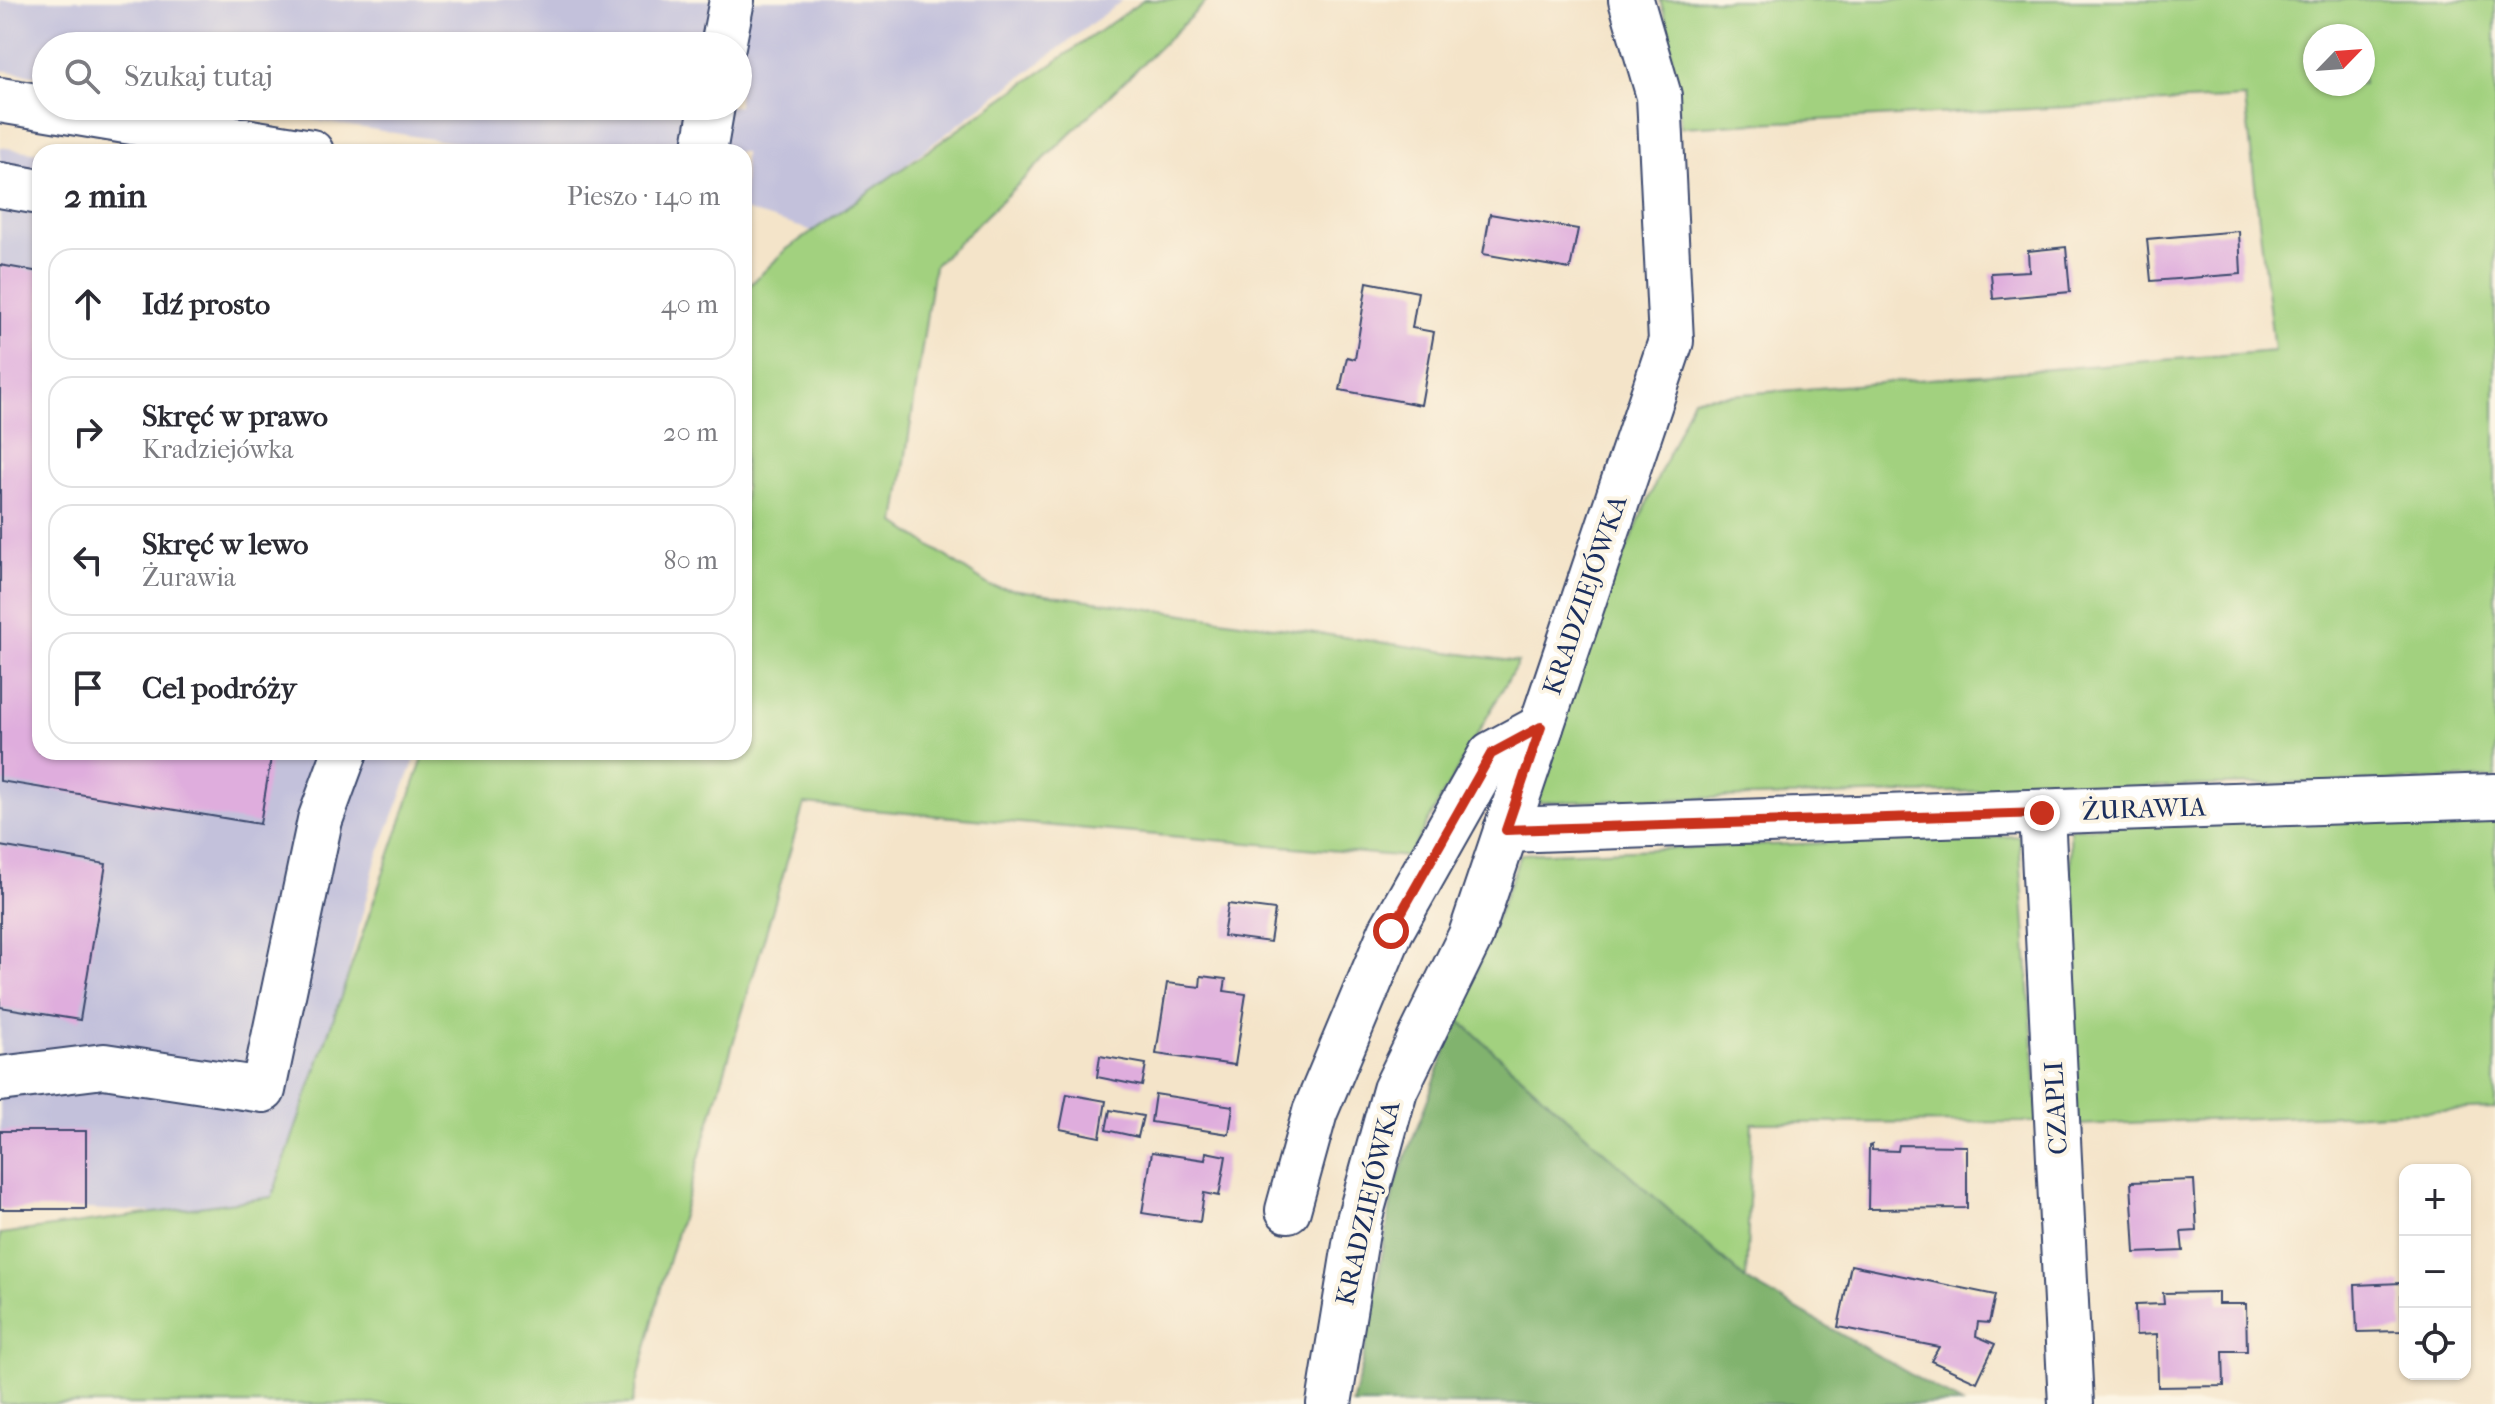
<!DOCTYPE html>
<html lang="pl">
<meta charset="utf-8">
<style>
body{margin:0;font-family:"IM FELL French Canon",serif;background:#f7f7f7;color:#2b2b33}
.controls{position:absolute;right:24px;bottom:24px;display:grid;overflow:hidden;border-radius:16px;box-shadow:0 2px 6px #0004}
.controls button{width:72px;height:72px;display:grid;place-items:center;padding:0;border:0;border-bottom:2px solid #e1e1e2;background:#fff;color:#2b2b33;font:40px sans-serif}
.compass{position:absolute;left:2303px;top:24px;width:72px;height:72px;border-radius:50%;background:#fff;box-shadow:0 2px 6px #0004;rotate:65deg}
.stop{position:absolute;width:24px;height:24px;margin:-18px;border:6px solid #c8321e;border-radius:50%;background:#fff}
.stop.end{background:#c8321e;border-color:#fff;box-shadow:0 2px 8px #0008}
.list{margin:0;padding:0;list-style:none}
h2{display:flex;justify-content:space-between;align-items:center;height:104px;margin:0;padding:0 32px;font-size:34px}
h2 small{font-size:26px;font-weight:400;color:#7c7c81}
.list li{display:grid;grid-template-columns:52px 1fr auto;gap:24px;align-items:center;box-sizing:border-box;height:112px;margin:0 16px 16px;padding:0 16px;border:2px solid #e1e1e2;border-radius:24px}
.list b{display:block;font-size:30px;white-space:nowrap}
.list p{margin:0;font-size:26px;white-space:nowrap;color:#7c7c81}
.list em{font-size:26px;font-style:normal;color:#7c7c81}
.icon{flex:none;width:44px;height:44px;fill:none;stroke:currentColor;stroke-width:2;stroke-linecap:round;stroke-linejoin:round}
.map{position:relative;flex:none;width:2495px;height:1404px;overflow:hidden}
.search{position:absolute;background:#fff;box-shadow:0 2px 6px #0004;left:32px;top:32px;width:720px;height:88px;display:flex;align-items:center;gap:20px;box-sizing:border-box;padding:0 28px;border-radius:44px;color:#7c7c81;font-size:30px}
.panel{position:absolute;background:#fff;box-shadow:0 2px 6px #0004;left:32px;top:144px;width:720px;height:616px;border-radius:24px}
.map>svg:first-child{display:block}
.industrial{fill:#c3c1db}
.green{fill:#a2d17f;stroke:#5e806e;stroke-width:2;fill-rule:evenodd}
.forest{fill:#81b36e;stroke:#4e7166;stroke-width:2}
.building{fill:#dfaddd}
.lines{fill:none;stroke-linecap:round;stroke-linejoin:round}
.minor-casing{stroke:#3c4a6e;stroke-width:48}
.minor{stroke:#fff;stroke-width:44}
.route{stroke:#c8321e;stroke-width:10}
.labels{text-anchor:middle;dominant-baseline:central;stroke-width:8;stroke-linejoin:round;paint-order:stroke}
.street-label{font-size:26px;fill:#1b2f5e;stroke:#fcf5e5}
</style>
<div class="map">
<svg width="2495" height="1404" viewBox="0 0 2495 1404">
<rect width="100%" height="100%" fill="#fcf5e5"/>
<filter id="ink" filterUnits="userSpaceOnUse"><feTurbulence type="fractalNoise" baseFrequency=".0125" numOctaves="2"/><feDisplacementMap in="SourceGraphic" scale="16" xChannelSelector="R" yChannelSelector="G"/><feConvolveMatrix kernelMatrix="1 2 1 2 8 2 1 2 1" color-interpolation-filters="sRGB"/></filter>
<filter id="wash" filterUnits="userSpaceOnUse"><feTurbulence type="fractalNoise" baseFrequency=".006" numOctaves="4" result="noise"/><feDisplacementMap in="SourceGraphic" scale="32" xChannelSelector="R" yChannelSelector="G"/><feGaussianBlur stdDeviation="1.8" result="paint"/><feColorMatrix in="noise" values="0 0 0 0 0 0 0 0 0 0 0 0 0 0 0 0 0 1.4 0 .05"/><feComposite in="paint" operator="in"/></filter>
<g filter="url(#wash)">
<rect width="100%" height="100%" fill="#f4e4c9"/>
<!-- industrial -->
<g class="industrial">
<polygon points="0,0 1123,0 816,232 744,210 744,152 513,152 225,106 738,106 738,46 46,46 46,77 0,70"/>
<polygon points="0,147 40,153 40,752 418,752 376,860 286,1218 86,1209 0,1209"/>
</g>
<!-- green -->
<g class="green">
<polygon points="1144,0 1208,0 934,266 896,523 990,586 1518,662 1408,857 804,804 664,1276 632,1404 0,1404 0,1234 272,1197 425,752 744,752 744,291 787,249"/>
<path d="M1660,0h835v778l-980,25 178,-405 581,-47 -29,-253 -564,29 -14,-105zM2315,36h48v48h-48z"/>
<polygon points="2495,815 2495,1109 2076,1125 2070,828"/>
<polygon points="2019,836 2038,1122 1752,1123 1746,1280 1458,1019 1521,854"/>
</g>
<!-- forest -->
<polygon class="forest" points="1458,1019 1746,1280 1962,1404 1352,1404 1362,1366 1394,1188"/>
<g id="blocks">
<!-- building -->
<g class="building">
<polygon points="1490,214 1578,229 1570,269 1483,254"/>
<polygon points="2239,231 2241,274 2151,281 2147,239"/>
<polygon points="2066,247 2070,292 1993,299 1991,273 2029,271 2028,251"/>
<polygon points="0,265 40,272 40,752 272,752 260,824 0,781"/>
<polygon points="1367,282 1418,292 1412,328 1434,332 1421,405 1340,390 1347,357 1355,359"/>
<polygon points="0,846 106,864 80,1020 0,1007"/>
<polygon points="1228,904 1275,910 1270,942 1223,936"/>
<polygon points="1201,976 1226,979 1224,991 1246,994 1235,1065 1156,1054 1167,983 1200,987"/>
<polygon points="1100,1056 1146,1064 1142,1086 1097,1077"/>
<polygon points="1067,1094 1106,1101 1100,1137 1060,1129"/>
<polygon points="1155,1094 1233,1106 1229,1134 1151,1122"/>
<polygon points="1110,1110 1143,1116 1138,1137 1106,1130"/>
<rect x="0" y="1131" width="86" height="78"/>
<polygon points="1872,1145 1872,1150 1898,1151 1899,1145 1967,1146 1967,1208 1868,1209 1869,1146"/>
<polygon points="1152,1152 1205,1160 1206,1152 1226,1156 1219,1196 1204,1193 1200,1222 1142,1213"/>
<polygon points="2194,1180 2197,1231 2181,1232 2183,1251 2135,1253 2131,1182"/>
<polygon points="1851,1265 1995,1295 1989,1323 1978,1322 1976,1336 1995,1344 1977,1382 1931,1361 1939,1347 1838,1327"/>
<polygon points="2401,1283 2402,1331 2357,1332 2355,1285"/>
<polygon points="2218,1292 2218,1304 2246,1304 2247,1351 2223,1351 2224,1386 2158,1387 2157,1334 2136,1335 2135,1305 2164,1304 2163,1293"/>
</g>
</g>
</g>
<g filter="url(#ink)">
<use href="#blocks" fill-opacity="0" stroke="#3c4a6e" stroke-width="2"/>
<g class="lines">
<defs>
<g id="minor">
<polyline points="723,46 732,0"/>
<polyline points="0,100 311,152"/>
<polyline points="704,152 712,106"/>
<polyline points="0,185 40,192"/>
<polyline points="2042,813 2071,1404"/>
<polyline points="1506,830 2495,796"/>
<polyline points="0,1079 104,1066 263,1090 320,820 345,752"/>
<polyline points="1288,1210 1315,1112 1391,931 1491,754 1541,727"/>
<polyline points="1329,1404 1359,1220 1395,1090 1471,935 1671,341 1659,96 1631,0"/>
</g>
</defs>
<!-- minor casing -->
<use href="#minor" class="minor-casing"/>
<!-- minor -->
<use href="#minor" class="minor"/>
</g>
</g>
<g class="lines" filter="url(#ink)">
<!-- route -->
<polyline class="route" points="1391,931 1491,754 1541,727 1506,830 2042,813"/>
</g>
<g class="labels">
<!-- street labels -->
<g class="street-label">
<text transform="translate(1585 595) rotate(-71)">KRADZIEJÓWKA</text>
<text transform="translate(2144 809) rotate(-2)">ŻURAWIA</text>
<text transform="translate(2056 1108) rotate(-93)">CZAPLI</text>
<text transform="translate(1368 1203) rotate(-77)">KRADZIEJÓWKA</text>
</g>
</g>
</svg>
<div class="controls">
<button>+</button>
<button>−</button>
<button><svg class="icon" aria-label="locate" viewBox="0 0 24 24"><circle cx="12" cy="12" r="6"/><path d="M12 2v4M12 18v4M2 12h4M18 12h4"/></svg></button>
</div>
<svg class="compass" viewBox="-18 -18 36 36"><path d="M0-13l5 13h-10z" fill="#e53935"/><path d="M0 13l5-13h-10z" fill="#7c7c81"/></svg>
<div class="stop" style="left:1391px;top:931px"></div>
<div class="stop end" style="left:2042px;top:813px"></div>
<div class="search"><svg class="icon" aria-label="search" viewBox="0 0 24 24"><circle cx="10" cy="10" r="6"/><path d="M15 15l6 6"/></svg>Szukaj tutaj</div>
<section class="panel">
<h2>2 min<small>Pieszo · 140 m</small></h2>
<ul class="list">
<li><svg class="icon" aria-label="ahead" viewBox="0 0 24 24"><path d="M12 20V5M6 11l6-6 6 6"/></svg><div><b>Idź prosto</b></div><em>40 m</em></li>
<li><svg class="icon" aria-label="right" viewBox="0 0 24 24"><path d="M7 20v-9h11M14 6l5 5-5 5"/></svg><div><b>Skręć w prawo</b><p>Kradziejówka</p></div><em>20 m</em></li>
<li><svg class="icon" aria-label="left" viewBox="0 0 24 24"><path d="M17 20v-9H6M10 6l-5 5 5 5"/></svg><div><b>Skręć w lewo</b><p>Żurawia</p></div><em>80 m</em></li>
<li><svg class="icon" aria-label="arrive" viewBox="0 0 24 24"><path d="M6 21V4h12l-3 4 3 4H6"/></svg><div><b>Cel podróży</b></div></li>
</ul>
</section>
</div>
